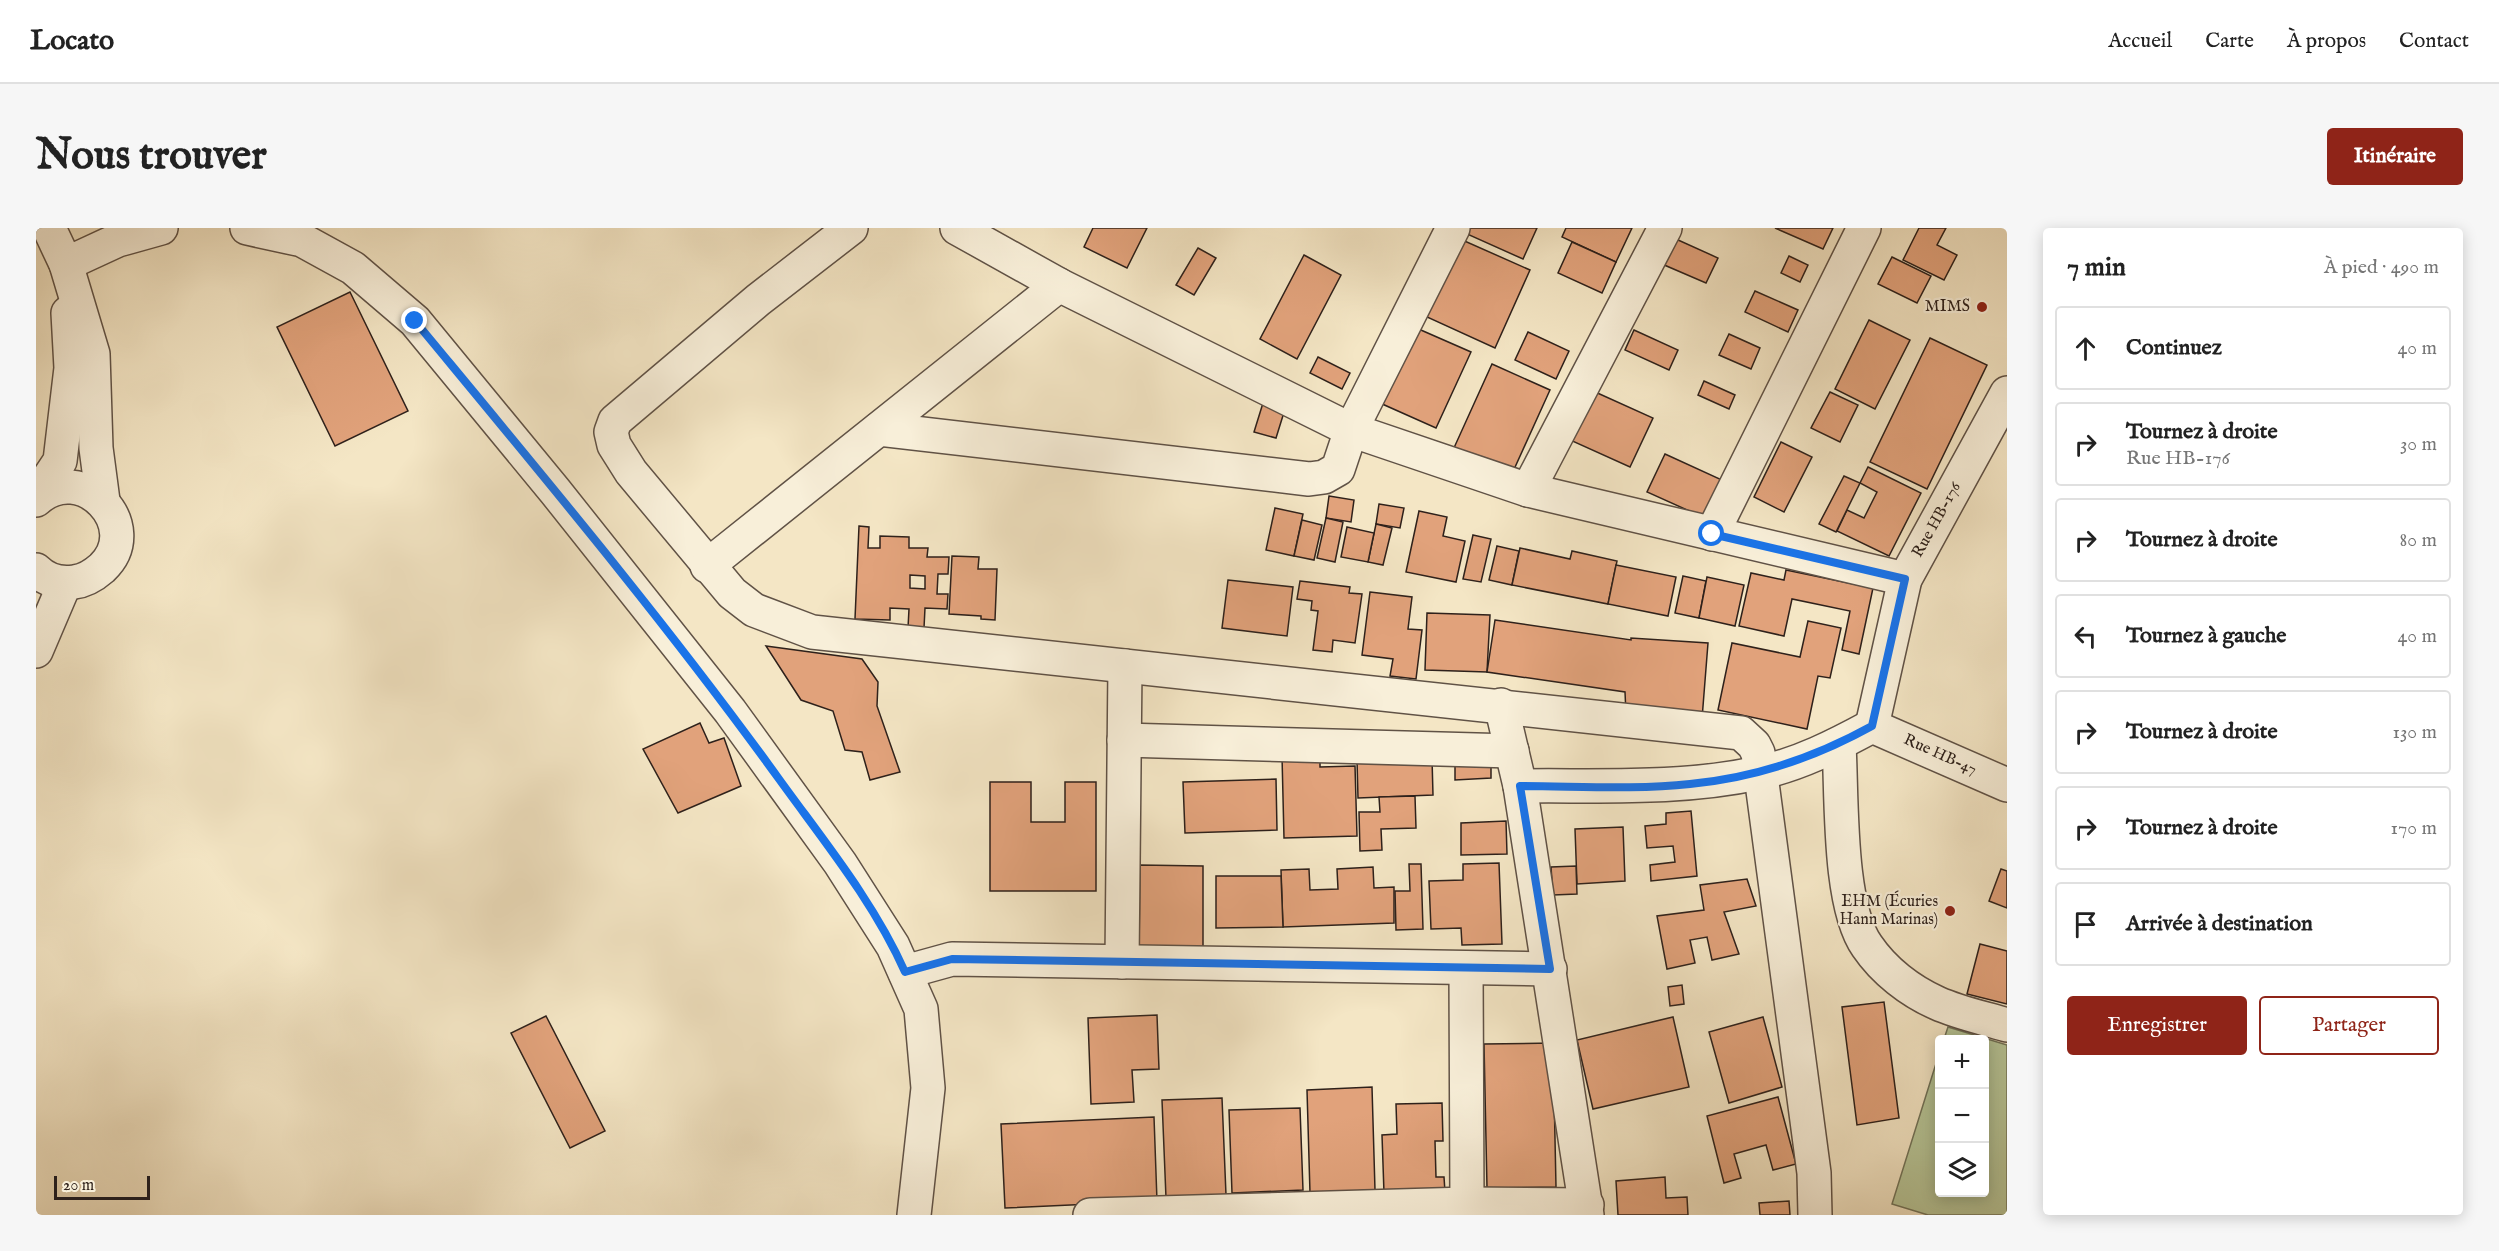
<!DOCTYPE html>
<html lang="fr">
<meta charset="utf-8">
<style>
body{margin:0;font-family:"IM FELL English",serif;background:#f6f6f6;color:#222}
.controls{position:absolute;right:18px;bottom:18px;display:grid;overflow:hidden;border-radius:6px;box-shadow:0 3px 15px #0003}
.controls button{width:54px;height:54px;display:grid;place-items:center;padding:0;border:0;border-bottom:2px solid #e0e0e0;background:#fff;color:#222;font:30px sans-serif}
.scale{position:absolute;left:18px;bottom:15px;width:96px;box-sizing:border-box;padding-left:6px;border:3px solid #2e211b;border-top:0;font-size:16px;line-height:21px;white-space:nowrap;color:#2e211b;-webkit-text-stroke:4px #f8efd9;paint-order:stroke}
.stop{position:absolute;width:18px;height:18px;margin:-14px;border:4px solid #1a73e8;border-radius:50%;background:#fff}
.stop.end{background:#1a73e8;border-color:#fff;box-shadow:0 2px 6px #0008}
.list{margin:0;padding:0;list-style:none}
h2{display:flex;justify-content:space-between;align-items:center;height:78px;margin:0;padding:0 24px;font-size:26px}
h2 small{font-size:20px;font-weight:400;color:#767676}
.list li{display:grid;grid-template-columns:39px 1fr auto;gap:18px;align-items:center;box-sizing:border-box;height:84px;margin:0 12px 12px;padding:0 12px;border:2px solid #e0e0e0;border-radius:6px}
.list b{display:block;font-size:22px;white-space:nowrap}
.list p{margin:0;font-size:20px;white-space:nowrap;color:#767676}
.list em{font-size:20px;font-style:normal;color:#767676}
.actions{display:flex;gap:12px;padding:18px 24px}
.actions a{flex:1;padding:14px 0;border:2px solid #8f2418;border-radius:6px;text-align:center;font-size:21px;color:#8f2418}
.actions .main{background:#8f2418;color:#fff}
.icon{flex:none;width:33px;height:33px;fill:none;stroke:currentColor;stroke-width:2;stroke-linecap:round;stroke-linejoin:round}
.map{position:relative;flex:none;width:1971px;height:987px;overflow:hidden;border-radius:6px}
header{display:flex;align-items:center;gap:36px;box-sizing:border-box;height:84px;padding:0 30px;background:#fff;border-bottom:2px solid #e0e0e0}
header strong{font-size:28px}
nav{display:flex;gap:33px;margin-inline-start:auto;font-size:21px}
.intro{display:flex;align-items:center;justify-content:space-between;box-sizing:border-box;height:144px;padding:0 36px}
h1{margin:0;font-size:42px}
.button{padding:15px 27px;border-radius:6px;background:#8f2418;color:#fff;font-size:21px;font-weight:700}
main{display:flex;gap:36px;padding:0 36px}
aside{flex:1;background:#fff;border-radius:6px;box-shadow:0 3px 15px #0003}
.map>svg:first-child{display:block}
.green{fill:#b7c698;stroke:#72745a;stroke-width:1.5}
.building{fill:#e1a27b;stroke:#2e211b;stroke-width:1.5;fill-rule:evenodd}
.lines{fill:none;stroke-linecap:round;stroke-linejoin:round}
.minor-casing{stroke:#605246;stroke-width:36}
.minor{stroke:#f8efd9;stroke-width:33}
.route{stroke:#1a73e8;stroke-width:8}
.poi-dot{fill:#8f2418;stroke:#f8efd9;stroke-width:2}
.labels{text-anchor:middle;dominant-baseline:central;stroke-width:4.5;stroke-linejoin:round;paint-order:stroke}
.poi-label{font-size:16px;fill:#2e211b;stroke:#f8efd9;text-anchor:end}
.street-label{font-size:16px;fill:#2e211b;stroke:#f8efd9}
</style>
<header>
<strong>Locato</strong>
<nav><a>Accueil</a><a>Carte</a><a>À propos</a><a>Contact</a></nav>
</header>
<div class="intro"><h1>Nous trouver</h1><a class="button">Itinéraire</a></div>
<main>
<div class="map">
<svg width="1971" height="987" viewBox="0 0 1971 987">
<rect width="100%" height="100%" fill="#f4e6c5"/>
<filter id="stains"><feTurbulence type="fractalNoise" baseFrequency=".00333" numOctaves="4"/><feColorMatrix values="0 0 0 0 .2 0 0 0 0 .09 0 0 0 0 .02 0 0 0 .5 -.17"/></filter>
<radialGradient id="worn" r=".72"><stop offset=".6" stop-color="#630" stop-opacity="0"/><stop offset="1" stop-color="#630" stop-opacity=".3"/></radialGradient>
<!-- green -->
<polygon class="green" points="1912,799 1971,817 1971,987 1892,987 1856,976 1903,826 1904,964 1948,964 1948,812 1908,811"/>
<!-- building -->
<g class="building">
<polygon points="1057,0 1111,0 1091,40 1048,19"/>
<polygon points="1434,0 1501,0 1487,31 1431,6"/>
<polygon points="1530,0 1596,0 1580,34 1526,9"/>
<polygon points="1739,0 1797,0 1787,21"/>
<polygon points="1883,0 1910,0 1901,17 1921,27 1908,52 1867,32"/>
<polygon points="1415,7 1494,42 1459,120 1380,84"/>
<polygon points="1631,7 1682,30 1670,55 1619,33"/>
<polygon points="1536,14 1580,34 1566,65 1522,45"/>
<polygon points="1162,20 1180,30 1158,67 1140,57"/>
<polygon points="1268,27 1305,47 1261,131 1224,111"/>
<polygon points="1753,28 1772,37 1764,54 1745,45"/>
<polygon points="1856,29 1895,48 1881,75 1842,56"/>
<polygon points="1719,63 1762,82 1752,104 1709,84"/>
<polygon points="314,64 372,183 299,218 241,99"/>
<polygon points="1833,92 1874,112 1839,181 1799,161"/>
<polygon points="1378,99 1435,124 1400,200 1344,175"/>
<polygon points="1598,102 1642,122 1633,142 1589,122"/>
<polygon points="1492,104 1533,123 1520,151 1479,132"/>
<polygon points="1693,106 1724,120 1715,141 1683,127"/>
<polygon points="1894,110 1951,137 1891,261 1834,234"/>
<polygon points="1282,129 1314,145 1306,161 1274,145"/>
<polygon points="1456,136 1514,162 1475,248 1417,222"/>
<polygon points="1668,153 1699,167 1693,181 1662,167"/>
<polygon points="1557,163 1617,190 1594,239 1534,212"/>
<polygon points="1794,164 1822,177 1804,214 1775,200"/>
<polygon points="1227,175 1249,181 1240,210 1218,204"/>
<polygon points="1745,214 1776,229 1748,284 1718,269"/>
<polygon points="1629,226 1686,252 1669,290 1611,264"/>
<polygon points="1832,239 1885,265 1853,328 1801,303 1811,282 1828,290 1841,264 1824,255"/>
<polygon points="1808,248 1824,255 1800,304 1783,296"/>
<polygon points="1293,268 1318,272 1315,294 1290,290"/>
<polygon points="1343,276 1368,280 1364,300 1340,296"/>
<polygon points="1239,280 1267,286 1258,328 1230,322"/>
<polygon points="1383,283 1411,289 1407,308 1429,313 1420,354 1370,344"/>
<polygon points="1290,290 1307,294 1299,334 1281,330"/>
<polygon points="1266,292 1286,297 1278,332 1258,328"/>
<polygon points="1340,296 1356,300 1347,337 1332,334"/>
<path d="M823,298l10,1 -1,21h12v-12l29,1v11h19l-1,9h22l-1,17h-10l-1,20h11l-1,15 -22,-1 -1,20h-16l1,-19 -19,-1v12l-35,-1zM874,347l15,1v13l-15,-1z"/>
<polygon points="1311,299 1338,305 1332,334 1305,329"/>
<polygon points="1437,307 1455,311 1445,354 1427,351"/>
<polygon points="1461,318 1483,323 1476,357 1453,352"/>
<polygon points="1484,320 1534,331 1536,323 1581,333 1572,376 1476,357"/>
<polygon points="916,328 943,329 942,341 961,341 959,392 945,391 945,388 913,386"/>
<polygon points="1580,337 1640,349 1632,388 1572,376"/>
<polygon points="1750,342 1837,360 1823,426 1806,422 1814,383 1756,371 1748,408 1703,398 1715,345 1748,352"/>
<polygon points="1647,348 1670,353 1663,390 1639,385"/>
<polygon points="1671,349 1708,357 1699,398 1663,390"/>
<polygon points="1192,352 1257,359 1251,408 1186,400"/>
<polygon points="1264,353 1314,359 1313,365 1326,366 1319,415 1297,412 1296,424 1277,422 1282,383 1275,382 1276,373 1261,371"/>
<polygon points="1334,364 1376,369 1372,401 1386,402 1380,451 1354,448 1357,431 1326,427"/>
<polygon points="1391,385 1454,387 1451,444 1389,442"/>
<polygon points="1459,392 1595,412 1595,410 1672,415 1666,491 1590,486 1589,464 1451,444"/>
<polygon points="1772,393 1805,400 1794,450 1782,448 1771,501 1682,482 1696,415 1764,429"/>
<polygon points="730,418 826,431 842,454 841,478 864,544 834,552 826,524 809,522 797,483 765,472"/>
<polygon points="664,495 673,515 688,510 705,558 642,585 607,521"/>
<polygon points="1284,527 1284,539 1319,538 1321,608 1248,610 1246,528"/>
<polygon points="1396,530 1397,567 1322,570 1321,532"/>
<polygon points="1455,533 1455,550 1419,552 1419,534"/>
<polygon points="1240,551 1241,602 1149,605 1147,554"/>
<polygon points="954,554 995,554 995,594 1029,594 1029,554 1060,554 1060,663 954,663"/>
<polygon points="1379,568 1380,600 1345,601 1346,622 1324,623 1323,584 1344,584 1343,569"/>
<polygon points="1655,583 1661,648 1615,653 1614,637 1639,634 1637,618 1611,620 1609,598 1630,596 1630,585"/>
<polygon points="1470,593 1471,626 1425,627 1425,595"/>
<polygon points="1587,599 1589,653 1541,656 1539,601"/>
<polygon points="1463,635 1466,716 1426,717 1425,700 1395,701 1393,653 1427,652 1427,636"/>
<polygon points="1373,636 1385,636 1387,701 1360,702 1359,663 1374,663"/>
<polygon points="1104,637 1167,638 1167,725 1103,724"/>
<polygon points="1540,638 1541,666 1517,667 1515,639"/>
<polygon points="1337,639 1338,660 1358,659 1358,695 1247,699 1245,642 1273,641 1274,662 1302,661 1301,641"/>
<polygon points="1965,641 1971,643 1971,680 1953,673"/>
<polygon points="1180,648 1245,648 1247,699 1180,700"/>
<polygon points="1711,651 1720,678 1688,684 1703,726 1676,732 1671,709 1654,712 1659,735 1631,741 1621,688 1668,682 1664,657"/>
<polygon points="1944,716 1971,723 1971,776 1931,766"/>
<polygon points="1646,757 1648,776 1634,778 1632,759"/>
<polygon points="1848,774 1863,890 1821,897 1806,779"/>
<polygon points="1121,787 1123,841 1096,842 1098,874 1055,876 1052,790"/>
<polygon points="510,788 569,903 534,920 475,805"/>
<polygon points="1637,789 1653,859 1557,881 1541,812"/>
<polygon points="1727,789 1746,859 1693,875 1673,804"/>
<polygon points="1517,815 1520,959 1451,960 1448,816"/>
<polygon points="1336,859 1339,962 1274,965 1271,862"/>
<polygon points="1742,869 1760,936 1737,942 1730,917 1698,926 1705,950 1688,955 1671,888"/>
<polygon points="1186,870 1190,967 1130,970 1126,872"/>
<polygon points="1406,875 1407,913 1399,913 1400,949 1408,949 1409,964 1348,965 1346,907 1361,906 1360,876"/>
<polygon points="1264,880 1267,962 1196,965 1193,882"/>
<polygon points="1118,889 1121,973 969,980 965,896"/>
<polygon points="1629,949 1630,970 1651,969 1652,987 1582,987 1580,953"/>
<polygon points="1753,973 1754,987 1724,987 1723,975"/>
</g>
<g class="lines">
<defs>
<g id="minor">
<polyline points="13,0 30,36 57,126 60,220 67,273"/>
<polyline points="211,0 266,12 317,40 379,93 519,263 694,483 804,635 857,718 885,781 892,860 878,987"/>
<polyline points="815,0 722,72 579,193 575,204 578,217 595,244 696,365 718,382 776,404 1705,505 1718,517 1722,525 1778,945 1779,987"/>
<polyline points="921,0 1023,57 1315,202 1492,262 1869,351"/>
<polyline points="30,36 82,12 125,0"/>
<polyline points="843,201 1273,251 1288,249 1302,241 1315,202 1417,0"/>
<polyline points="1492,262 1629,0"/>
<polyline points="0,269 24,233 35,140 32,85"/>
<path d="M0,272c46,-42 110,27 66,68 -8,7 -17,13 -28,14 -14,2 -28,-2 -38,-12"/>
<polyline points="1676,306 1828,0"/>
<polyline points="671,338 1023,57"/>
<polyline points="0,423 29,355"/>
<polyline points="1465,477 1484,558 1551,987"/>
<polyline points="1836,498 1869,351 1971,165"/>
<polyline points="1836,498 1971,557"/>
<polyline points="1088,512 1476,523"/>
<path d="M1803,517c3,51 -1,160 28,201 17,25 43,45 70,57 22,10 47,15 70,22"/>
<path d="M1484,558c79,-1 160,4 238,-13 40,-8 79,-28 114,-47"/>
<polyline points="1086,734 1089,438"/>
<polyline points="1430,740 1431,976"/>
<polyline points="869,744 916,731 1514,741"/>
<polyline points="1054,987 1431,976 1551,977"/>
</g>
</defs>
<!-- minor casing -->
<use href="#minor" class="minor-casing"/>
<!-- minor -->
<use href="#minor" class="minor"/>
</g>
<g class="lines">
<!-- route -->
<path class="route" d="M379,93c124,150 250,300 364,458 44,61 95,123 126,193l47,-13 598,10 -30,-183c55,0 115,4 170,-2 64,-6 126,-27 182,-58l33,-147 -193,-45"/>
</g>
<!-- markers -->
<g class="poi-dot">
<circle cx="1946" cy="79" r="6"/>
<circle cx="1914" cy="683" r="6"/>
</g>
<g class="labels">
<!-- poi labels -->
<g class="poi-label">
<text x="1934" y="79">MIMS</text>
<text x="1902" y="674">EHM (Écuries<tspan x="1902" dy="18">Hann Marinas)</tspan></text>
</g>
<!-- street labels -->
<g class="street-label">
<text transform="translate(1901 292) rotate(-61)">Rue HB-176</text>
<text transform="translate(1904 527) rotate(24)">Rue HB-47</text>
</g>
</g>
<rect width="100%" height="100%" filter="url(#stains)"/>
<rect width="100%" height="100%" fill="url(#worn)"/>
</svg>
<div class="controls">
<button>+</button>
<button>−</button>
<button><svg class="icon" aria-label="layers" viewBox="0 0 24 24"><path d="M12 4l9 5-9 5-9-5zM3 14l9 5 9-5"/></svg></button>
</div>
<div class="scale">20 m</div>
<div class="stop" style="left:1676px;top:306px"></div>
<div class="stop end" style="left:379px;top:93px"></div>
</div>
<aside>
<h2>7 min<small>À pied · 490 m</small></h2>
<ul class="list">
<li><svg class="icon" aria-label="ahead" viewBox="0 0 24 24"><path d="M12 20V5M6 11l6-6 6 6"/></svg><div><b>Continuez</b></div><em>40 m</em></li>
<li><svg class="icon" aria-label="right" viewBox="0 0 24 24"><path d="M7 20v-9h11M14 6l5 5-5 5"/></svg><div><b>Tournez à droite</b><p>Rue HB-176</p></div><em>30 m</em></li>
<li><svg class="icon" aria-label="right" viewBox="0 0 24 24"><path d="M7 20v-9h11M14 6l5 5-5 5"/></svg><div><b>Tournez à droite</b></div><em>80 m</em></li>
<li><svg class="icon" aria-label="left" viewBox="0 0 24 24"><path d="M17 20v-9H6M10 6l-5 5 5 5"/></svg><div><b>Tournez à gauche</b></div><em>40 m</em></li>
<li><svg class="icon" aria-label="right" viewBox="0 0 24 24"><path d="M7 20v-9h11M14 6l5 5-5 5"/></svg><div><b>Tournez à droite</b></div><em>130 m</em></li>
<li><svg class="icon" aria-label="right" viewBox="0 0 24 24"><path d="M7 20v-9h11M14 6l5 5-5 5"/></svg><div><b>Tournez à droite</b></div><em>170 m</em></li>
<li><svg class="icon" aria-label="arrive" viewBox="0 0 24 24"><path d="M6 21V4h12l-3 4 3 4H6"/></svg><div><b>Arrivée à destination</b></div></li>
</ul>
<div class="actions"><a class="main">Enregistrer</a><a>Partager</a></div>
</aside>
</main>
